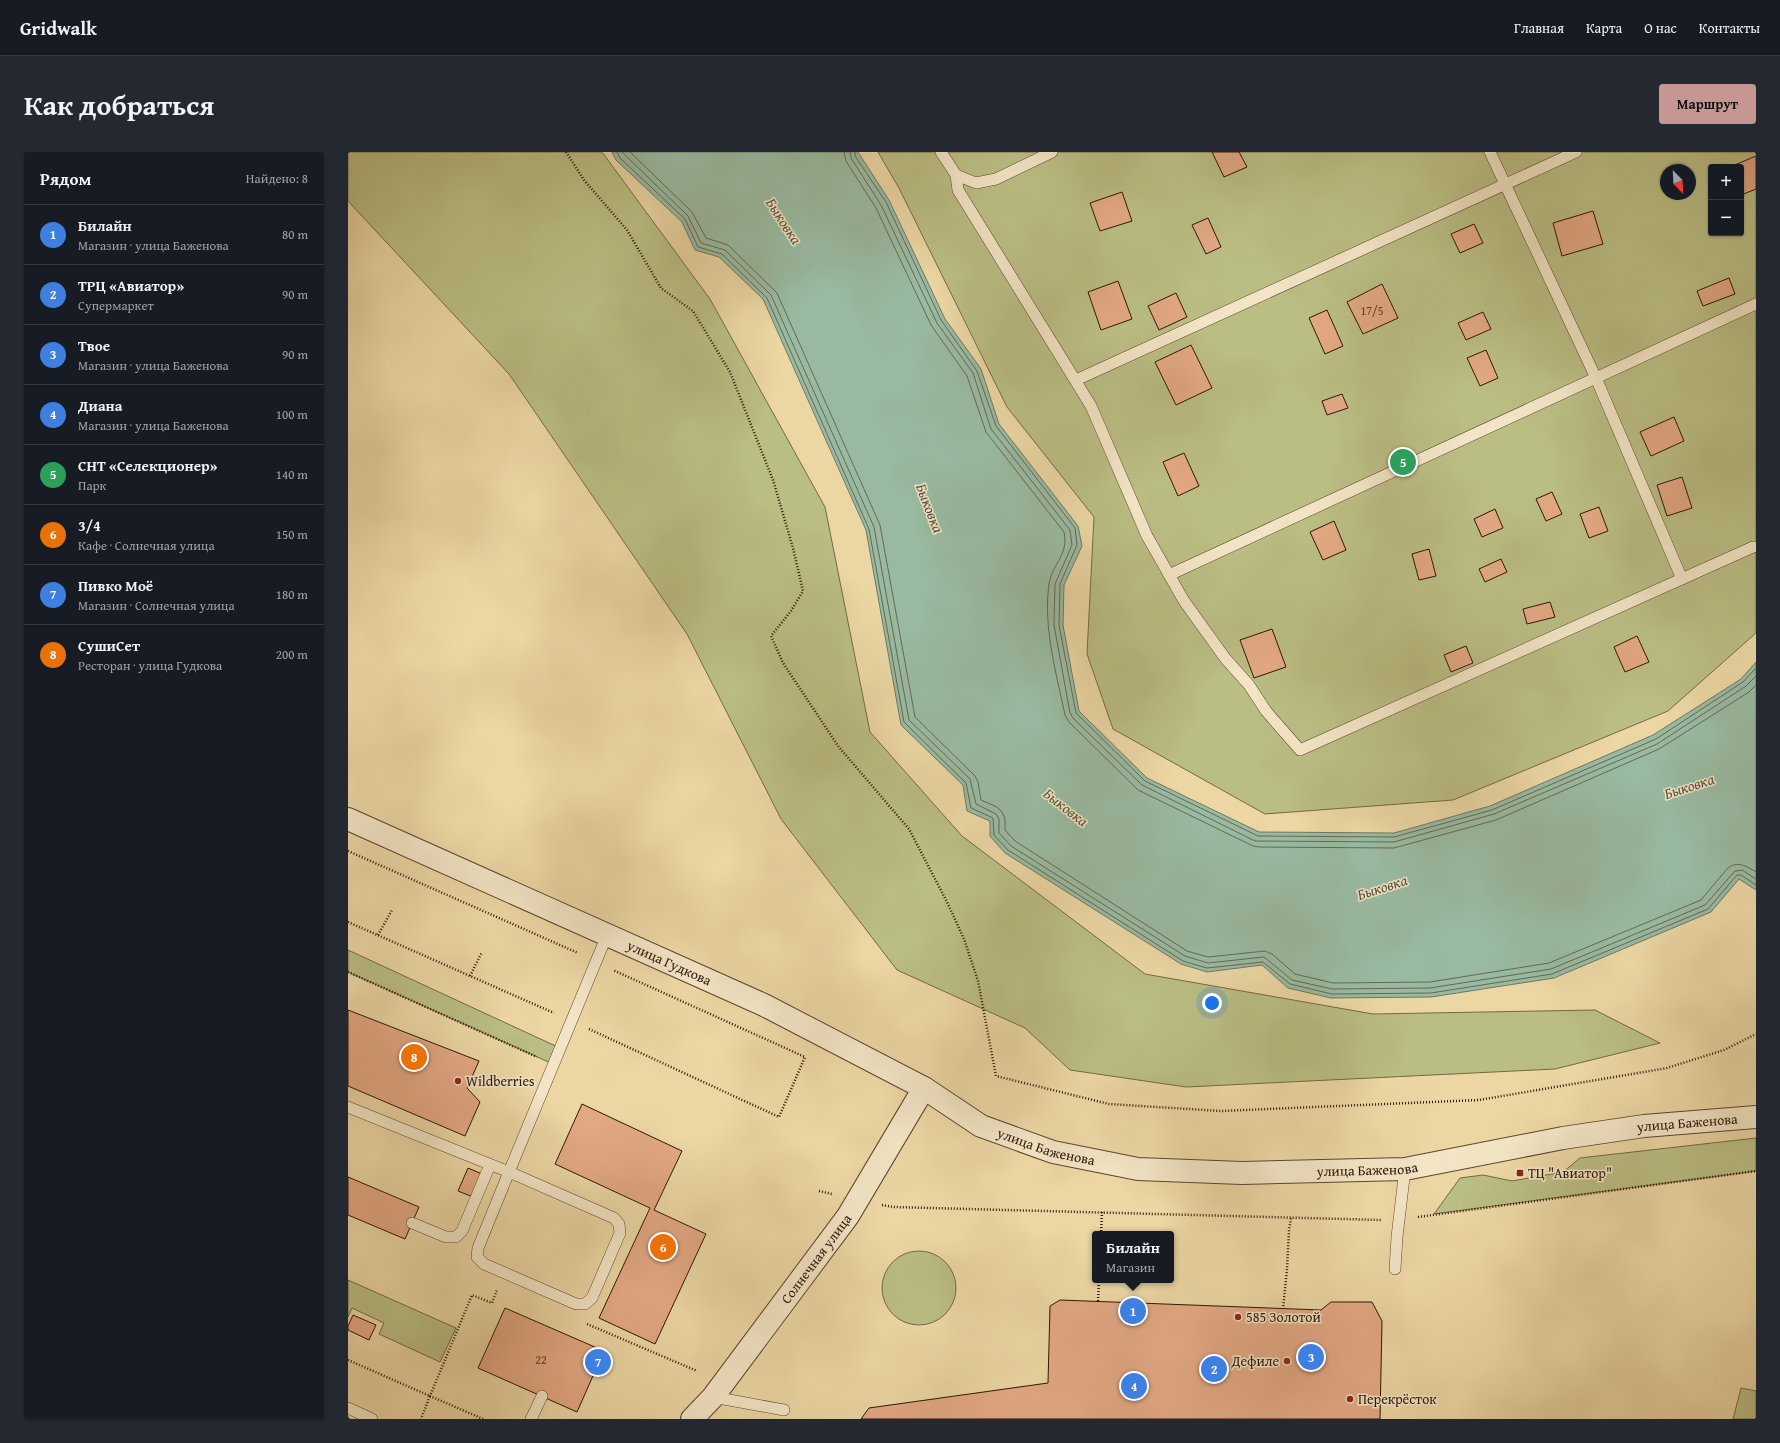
<!DOCTYPE html>
<html lang="ru">
<meta charset="utf-8">
<style>
body{margin:0;font-family:"Gentium Book Plus",serif;background:#242831;color:#f1f3f6}
.controls{position:absolute;right:12px;top:12px;display:grid;overflow:hidden;border-radius:4px;box-shadow:0 1px 3px #0004}
.controls button{width:36px;height:36px;display:grid;place-items:center;padding:0;border:0;border-bottom:1px solid #363941;background:#171b24;color:#f1f3f6;font:20px sans-serif}
.compass{position:absolute;left:1312px;top:12px;width:36px;height:36px;border-radius:50%;background:#171b24;box-shadow:0 1px 3px #0004;rotate:156deg}
.you{position:absolute;left:864px;top:851px;width:14px;height:14px;margin:-10px;border:3px solid #fff;border-radius:50%;background:#1a73e8;box-shadow:0 0 0 6px #1a73e833}
.badge{display:grid;place-items:center;width:26px;height:26px;border-radius:50%;background:#c59692;color:#fff;font-size:13px;font-weight:700}
.pin{position:absolute;translate:-50% -50%;border:2px solid #fff;box-shadow:0 1px 4px #0006}
.popup{position:absolute;left:744px;top:1079px;width:82px;height:52px;box-sizing:border-box;display:grid;place-content:center;border-radius:4px;background:#171b24;filter:drop-shadow(0 1px 3px #0005);font-size:13px;white-space:nowrap;color:#9ea1a6}
.popup b{font-size:15px;color:#f1f3f6}
.popup::after{content:'';position:absolute;left:50%;top:100%;margin-left:-8px;border:8px solid transparent;border-top-color:#171b24}
.list{margin:0;padding:0;list-style:none}
h2{display:flex;justify-content:space-between;align-items:center;height:52px;margin:0;padding:0 16px;font-size:17px}
h2 small{font-size:13px;font-weight:400;color:#9ea1a6}
.list li{display:grid;grid-template-columns:26px 1fr auto;gap:12px;align-items:center;box-sizing:border-box;height:60px;padding:0 16px;border-top:1px solid #363941}
.list b{display:block;font-size:15px;white-space:nowrap}
.list p{margin:0;font-size:13px;white-space:nowrap;color:#9ea1a6}
.list em{font-size:13px;font-style:normal;color:#9ea1a6}
.map{position:relative;flex:none;width:1408px;height:1267px;overflow:hidden;border-radius:4px}
header{display:flex;align-items:center;gap:24px;box-sizing:border-box;height:56px;padding:0 20px;background:#171b24;border-bottom:1px solid #363941}
header strong{font-size:19px}
nav{display:flex;gap:22px;margin-inline-start:auto;font-size:14px}
.intro{display:flex;align-items:center;justify-content:space-between;box-sizing:border-box;height:96px;padding:0 24px}
h1{margin:0;font-size:28px}
.button{padding:10px 18px;border-radius:4px;background:#c59692;color:#111;font-size:14px;font-weight:700}
main{display:flex;gap:24px;padding:0 24px}
aside{flex:1;background:#171b24;border-radius:4px;box-shadow:0 1px 3px #0004}
.map>svg:first-child{display:block}
.green{fill:#babd84;stroke:#746946;fill-rule:evenodd}
.water{fill:#99baa1;stroke:#6f7863}
.lines{fill:none;stroke-linecap:round;stroke-linejoin:round}
.shore{stroke:#646854;stroke-width:1}
.building{fill:#e2a884;stroke:#2f1507}
.service-casing{stroke:#5e452e;stroke-width:12}
.minor-casing{stroke:#5e452e;stroke-width:24}
.tertiary-casing{stroke:#5e452e;stroke-width:24}
.path{stroke:#2f1507;stroke-width:2.5;stroke-dasharray:1 2;stroke-linecap:butt}
.service{stroke:#f2e4c4;stroke-width:11}
.minor{stroke:#f2e4c4;stroke-width:22}
.tertiary{stroke:#f2e4c4;stroke-width:22}
.poi-dot{fill:#8f2418;stroke:#f2e4c4;stroke-width:1.5}
.labels{text-anchor:middle;dominant-baseline:central;stroke-width:3;stroke-linejoin:round;paint-order:stroke}
.number-label{font-size:12px;fill:#5c3a26}
.street-label{font-size:14px;fill:#2f1507;stroke:#f2e4c4}
.poi-label{font-size:14px;fill:#2f1507;stroke:#f2e4c4;text-anchor:start}
.water-label{font-size:15px;font-style:italic;fill:#544f3d;stroke:#f2e4c4}
</style>
<header>
<strong>Gridwalk</strong>
<nav><a>Главная</a><a>Карта</a><a>О нас</a><a>Контакты</a></nav>
</header>
<div class="intro"><h1>Как добраться</h1><a class="button">Маршрут</a></div>
<main>
<aside>
<h2>Рядом<small>Найдено: 8</small></h2>
<ul class="list">
<li><span class="badge" style="background:#3f7fe0">1</span><div><b>Билайн</b><p>Магазин · улица Баженова</p></div><em>80 m</em></li>
<li><span class="badge" style="background:#3f7fe0">2</span><div><b>ТРЦ «Авиатор»</b><p>Супермаркет</p></div><em>90 m</em></li>
<li><span class="badge" style="background:#3f7fe0">3</span><div><b>Твое</b><p>Магазин · улица Баженова</p></div><em>90 m</em></li>
<li><span class="badge" style="background:#3f7fe0">4</span><div><b>Диана</b><p>Магазин · улица Баженова</p></div><em>100 m</em></li>
<li><span class="badge" style="background:#2e9e5b">5</span><div><b>СНТ «Селекционер»</b><p>Парк</p></div><em>140 m</em></li>
<li><span class="badge" style="background:#e8710a">6</span><div><b>3/4</b><p>Кафе · Солнечная улица</p></div><em>150 m</em></li>
<li><span class="badge" style="background:#3f7fe0">7</span><div><b>Пивко Моё</b><p>Магазин · Солнечная улица</p></div><em>180 m</em></li>
<li><span class="badge" style="background:#e8710a">8</span><div><b>СушиСет</b><p>Ресторан · улица Гудкова</p></div><em>200 m</em></li>
</ul>
</aside>
<div class="map">
<svg width="1408" height="1267" viewBox="0 0 1408 1267">
<rect width="100%" height="100%" fill="#ebd6a4"/>
<filter id="stains"><feTurbulence type="fractalNoise" baseFrequency=".005" numOctaves="4"/><feColorMatrix values="0 0 0 0 .2 0 0 0 0 .09 0 0 0 0 .02 0 0 0 .5 -.17"/></filter>
<radialGradient id="worn" r=".72"><stop offset=".6" stop-color="#630" stop-opacity="0"/><stop offset="1" stop-color="#630" stop-opacity=".3"/></radialGradient>
<!-- green -->
<g class="green">
<polygon points="0,0 254,0 362,147 477,355 522,580 614,684 797,822 1025,862 1247,858 1312,891 1207,917 838,935 722,918 677,876 549,818 433,667 339,482 161,222 0,49"/>
<path d="M530,0h878v481l-88,78 -215,89 -188,14 -152,-85 -26,-75 7,-137 -87,-110 -108,-219zM1363,15h30v66h-30zM1318,18h24v24h-24z"/>
<polygon points="0,798 212,896 205,912 0,820"/>
<polygon points="1408,986 1408,1019 1086,1062 1112,1026 1135,1023 1164,1029 1215,1020 1232,1006"/>
<circle cx="571" cy="1136" r="37"/>
<polygon points="0,1128 108,1176 92,1210 31,1182 36,1171 4,1156 0,1165"/>
<polygon points="1393,1236 1408,1239 1408,1267 1385,1267"/>
</g>
<!-- water -->
<polygon class="water" points="264,0 510,0 541,48 597,167 633,217 651,272 730,374 734,394 716,433 715,473 731,559 799,626 911,680 1046,681 1142,654 1305,583 1393,527 1408,510 1408,738 1391,727 1363,760 1206,826 1083,845 983,846 940,836 914,813 859,820 833,812 657,701 642,684 642,669 619,659 615,633 553,573 518,378 415,147 371,105 347,98 334,70 268,8"/>
<g class="lines">
<!-- shore -->
<g class="shore">
<polyline points="269,0 272,6 337,67 350,95 374,102 419,146 521,377 556,570 618,631 623,656 645,666 646,683 660,698 835,809 859,816 915,810 942,832 984,842 1083,841 1204,822 1360,757 1389,723 1393,723 1408,733"/>
<polyline points="274,0 340,64 353,91 377,98 423,143 526,375 561,568 622,627 628,652 648,662 651,667 651,681 663,694 837,804 860,811 916,805 944,828 984,837 1082,836 1203,817 1357,753 1387,719 1394,718 1408,727"/>
<path d="M282,0l62,60 14,26 22,7 49,48 103,232 35,192 60,59 3,6 3,18 16,7 5,5 3,6v12l10,11 172,110 21,6 57,-6 7,3 23,20 38,9 97,-1 119,-19 152,-63 26,-31c10,-9 19,-3 29,3"/>
<path d="M496,0l2,9 30,47 55,117 36,51 19,56 78,100c5,23 -12,32 -15,52 -6,43 7,88 16,131l4,7 69,68 115,56 6,1 135,1 102,-28 163,-71 90,-57 7,-7"/>
<polyline points="502,0 503,6 533,53 589,171 625,221 643,277 722,378 724,393 707,432 706,473 722,561 725,566 794,633 907,689 1046,690 1146,662 1309,592 1398,534 1408,524"/>
<polyline points="507,0 507,4 538,50 593,168 629,219 648,274 727,376 729,393 712,432 711,473 728,561 797,629 910,684 1046,685 1144,658 1308,587 1395,530 1408,516"/>
</g>
</g>
<!-- building -->
<g class="building">
<polygon points="864,0 891,0 899,15 876,25"/>
<polygon points="1408,4 1408,37 1393,43 1393,15 1382,15"/>
<polygon points="774,40 784,69 752,79 742,51"/>
<polygon points="1245,59 1255,92 1214,104 1205,71"/>
<polygon points="860,66 873,95 858,102 844,73"/>
<polygon points="1126,72 1135,91 1112,101 1103,82"/>
<polygon points="1381,126 1387,142 1355,154 1349,139"/>
<polygon points="770,129 784,167 753,178 740,140"/>
<polygon points="1034,132 1050,166 1015,182 999,150"/>
<polygon points="828,141 839,165 811,178 800,154"/>
<polygon points="979,158 995,194 977,202 961,166"/>
<polygon points="1135,160 1143,177 1118,188 1110,171"/>
<polygon points="843,193 864,236 828,253 807,210"/>
<polygon points="1138,198 1150,226 1132,234 1119,206"/>
<polygon points="994,242 1000,256 979,263 974,249"/>
<polygon points="1326,265 1336,289 1303,304 1292,280"/>
<polygon points="836,301 851,334 830,344 815,310"/>
<polygon points="1334,325 1344,356 1319,364 1309,333"/>
<polygon points="1204,340 1214,362 1198,369 1188,347"/>
<polygon points="1251,355 1260,379 1241,386 1232,362"/>
<polygon points="1147,357 1155,376 1134,385 1126,367"/>
<polygon points="986,369 998,398 975,408 962,380"/>
<polygon points="1081,397 1088,424 1071,428 1064,402"/>
<polygon points="1153,407 1159,420 1137,430 1131,417"/>
<polygon points="1202,450 1207,465 1179,472 1175,457"/>
<polygon points="924,477 938,515 906,526 892,488"/>
<polygon points="1289,484 1301,510 1277,520 1266,495"/>
<polygon points="1118,494 1125,511 1103,520 1096,503"/>
<polygon points="0,858 131,909 119,936 132,950 117,984 0,934"/>
<polygon points="234,952 334,999 306,1058 358,1082 307,1192 251,1166 302,1056 207,1012"/>
<polygon points="120,1016 134,1022 125,1045 110,1039"/>
<polygon points="0,1025 71,1055 57,1087 0,1063"/>
<polygon points="712,1148 973,1158 983,1150 1024,1150 1034,1169 1032,1267 513,1267 521,1256 700,1231 702,1154"/>
<polygon points="157,1156 256,1199 229,1260 130,1216"/>
<polygon points="5,1163 28,1173 21,1188 0,1178 0,1174"/>
</g>
<g class="lines">
<defs>
<g id="service">
<polyline points="593,0 608,23 610,38 743,254 799,384 836,449 877,506 901,533 918,559 952,598 1405,395"/>
<polyline points="1142,0 1248,226 1334,427"/>
<polyline points="608,23 628,31 648,27 704,0"/>
<polyline points="728,228 1228,0"/>
<polyline points="821,423 1408,152"/>
<polyline points="0,955 161,1020 259,783"/>
<polygon points="161,1020 266,1066 271,1072 272,1081 244,1146 237,1152 228,1152 136,1112 129,1105 130,1096"/>
<polyline points="64,1071 98,1085 108,1085 114,1079 142,1013"/>
<polyline points="1047,1117 1049,1085 1057,1017"/>
<polyline points="365,1245 436,1258"/>
<polyline points="0,1256 24,1267"/>
<polyline points="183,1267 194,1244"/>
</g>
<g id="minor">
<path id="s1" d="M344,1267l21,-22 135,-181 76,-128"/>
</g>
<g id="tertiary">
<path id="s2" d="M0,667l416,186 160,83 57,38 72,26 85,17 104,4 163,-4 158,-31 81,-12 112,-9"/>
</g>
</defs>
<!-- service casing -->
<use href="#service" class="service-casing"/>
<!-- minor casing -->
<use href="#minor" class="minor-casing"/>
<!-- tertiary casing -->
<use href="#tertiary" class="tertiary-casing"/>
<!-- path -->
<g class="path">
<polyline points="218,0 236,28 279,78 313,136 345,159 382,220 425,328 445,396 455,439 443,459 423,484 435,511 490,594 561,677 599,750 616,787 630,829 648,924 761,952 873,959 1131,948 1319,916 1376,898 1408,882"/>
<polyline points="0,699 230,801"/>
<polyline points="0,770 206,861"/>
<polyline points="30,783 44,758"/>
<polyline points="0,820 189,905"/>
<polyline points="122,824 134,800"/>
<polyline points="241,877 431,965 457,905 265,818"/>
<polyline points="471,1039 484,1042"/>
<polyline points="534,1053 546,1055 1033,1068"/>
<polyline points="1070,1065 1408,1019"/>
<polyline points="753,1082 754,1060"/>
<polyline points="750,1149 751,1128"/>
<polyline points="935,1157 939,1117 941,1078 943,1066"/>
<polyline points="239,1172 349,1219"/>
<polyline points="0,1208 82,1244 73,1267"/>
<polyline points="135,1267 82,1244 124,1143 144,1151 149,1138"/>
</g>
<!-- service -->
<use href="#service" class="service"/>
<!-- minor -->
<use href="#minor" class="minor"/>
<!-- tertiary -->
<use href="#tertiary" class="tertiary"/>
</g>
<!-- markers -->
<g class="poi-dot">
<circle cx="110" cy="929" r="4"/>
<rect x="1168" y="1017" width="8" height="8" rx="2"/>
<circle cx="890" cy="1165" r="4"/>
<circle cx="939" cy="1209" r="4"/>
<circle cx="1002" cy="1247" r="4"/>
</g>
<g class="labels">
<!-- number labels -->
<g class="number-label">
<text x="1024" y="158">17/5</text>
<text x="193" y="1207">22</text>
</g>
<!-- street labels -->
<g class="street-label">
<text stroke="none"><textPath href="#s2" startOffset="352">улица Гудкова</textPath></text>
<text stroke="none"><textPath href="#s2" startOffset="1421">улица Баженова</textPath></text>
<text stroke="none"><textPath href="#s2" startOffset="773">улица Баженова</textPath></text>
<text stroke="none"><textPath href="#s2" startOffset="1097">улица Баженова</textPath></text>
<text stroke="none"><textPath href="#s1" startOffset="203">Солнечная улица</textPath></text>
</g>
<!-- poi labels -->
<g class="poi-label">
<text x="118" y="929">Wildberries</text>
<text x="1180" y="1021">ТЦ "Авиатор"</text>
<text x="898" y="1165">585 Золотой</text>
<text x="931" y="1209" text-anchor="end">Дефиле</text>
<text x="1010" y="1247">Перекрёсток</text>
</g>
<!-- water labels -->
<g class="water-label">
<text transform="translate(436 69) rotate(57)">Быковка</text>
<text transform="translate(582 356) rotate(69)">Быковка</text>
<text transform="translate(1341 634) rotate(-18)">Быковка</text>
<text transform="translate(718 655) rotate(38)">Быковка</text>
<text transform="translate(1034 735) rotate(-18)">Быковка</text>
</g>
</g>
<rect width="100%" height="100%" filter="url(#stains)"/>
<rect width="100%" height="100%" fill="url(#worn)"/>
</svg>
<div class="controls">
<button>+</button>
<button>−</button>
</div>
<svg class="compass" viewBox="-18 -18 36 36"><path d="M0-13l5 13h-10z" fill="#e53935"/><path d="M0 13l5-13h-10z" fill="#9ea1a6"/></svg>
<div class="you"></div>
<div class="pin badge" style="left:785px;top:1159px;background:#3f7fe0">1</div>
<div class="popup"><b>Билайн</b>Магазин</div>
<div class="pin badge" style="left:866px;top:1217px;background:#3f7fe0">2</div>
<div class="pin badge" style="left:963px;top:1205px;background:#3f7fe0">3</div>
<div class="pin badge" style="left:786px;top:1234px;background:#3f7fe0">4</div>
<div class="pin badge" style="left:1055px;top:310px;background:#2e9e5b">5</div>
<div class="pin badge" style="left:315px;top:1095px;background:#e8710a">6</div>
<div class="pin badge" style="left:250px;top:1210px;background:#3f7fe0">7</div>
<div class="pin badge" style="left:66px;top:905px;background:#e8710a">8</div>
</div>
</main>
